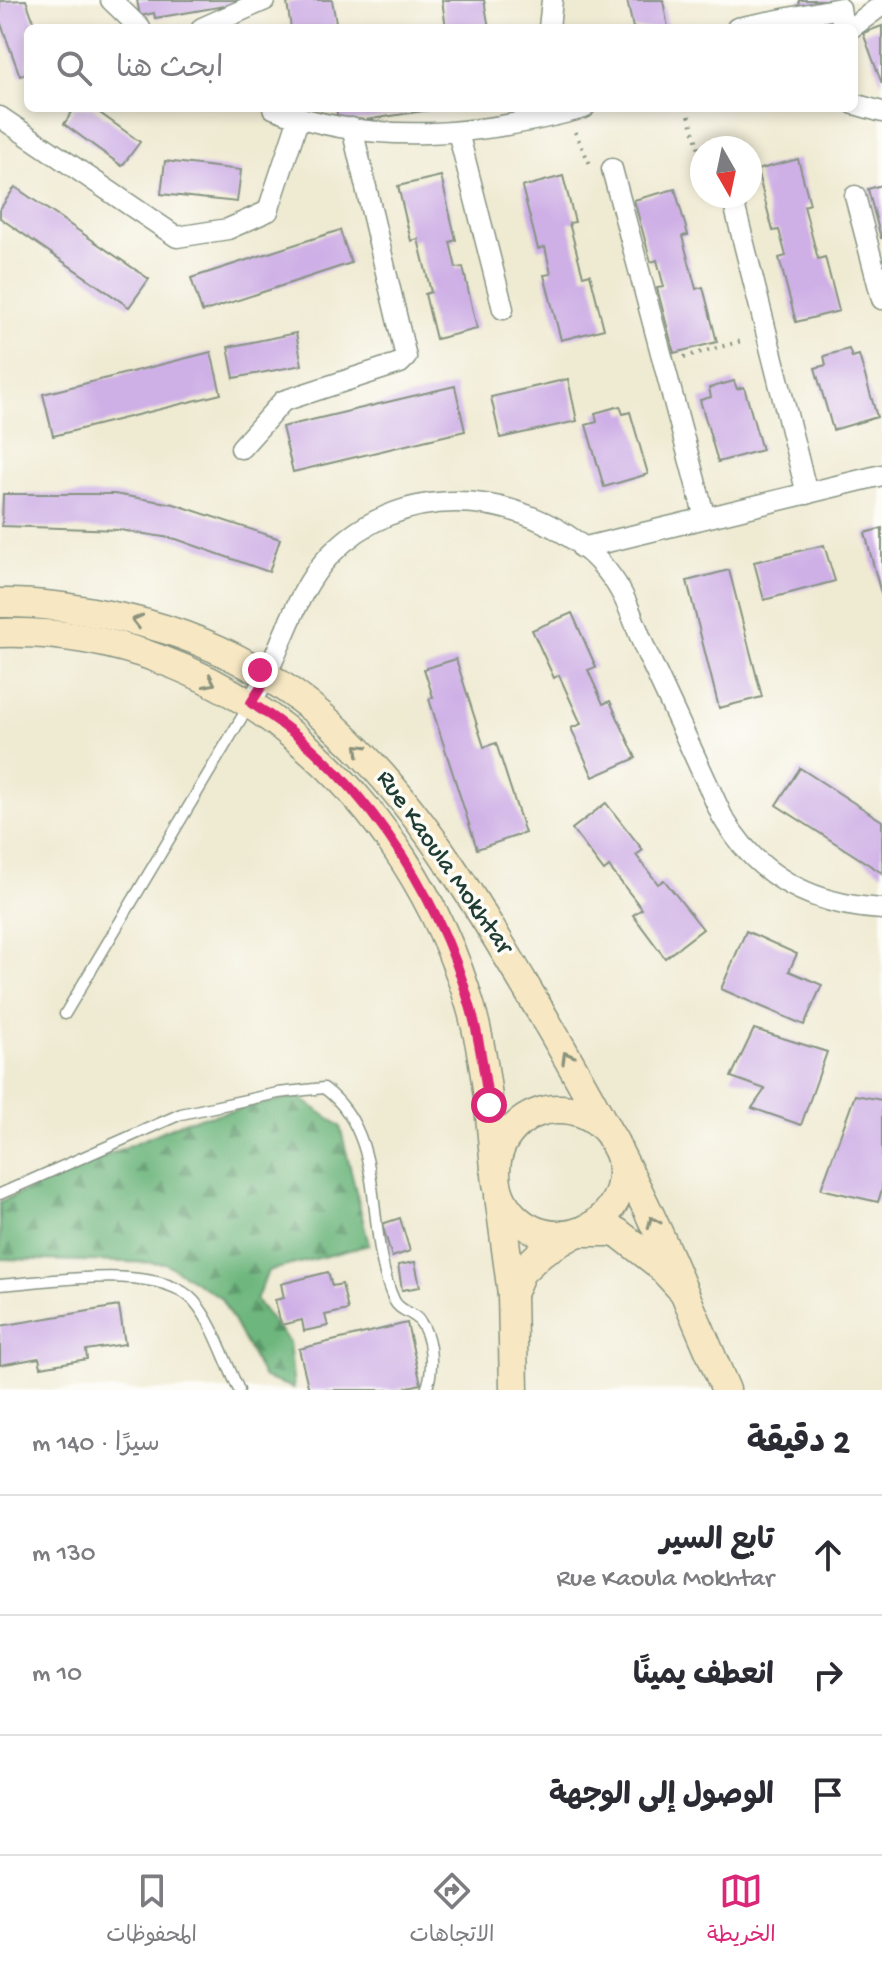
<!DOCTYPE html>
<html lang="ar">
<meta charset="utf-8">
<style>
body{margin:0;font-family:"Gochi Hand","Playpen Sans Arabic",sans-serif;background:#f7f7f7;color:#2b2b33;direction:rtl}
.compass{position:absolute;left:690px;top:136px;width:72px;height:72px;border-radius:50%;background:#fff;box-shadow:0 4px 12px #0003;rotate:171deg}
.stop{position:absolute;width:24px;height:24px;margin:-18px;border:6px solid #db2777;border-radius:50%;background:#fff}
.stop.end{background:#db2777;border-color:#fff;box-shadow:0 2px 8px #0008}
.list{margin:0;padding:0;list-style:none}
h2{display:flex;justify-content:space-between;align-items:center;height:104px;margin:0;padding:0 32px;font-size:34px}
h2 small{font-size:26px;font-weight:400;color:#7c7c81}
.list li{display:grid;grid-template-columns:52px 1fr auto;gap:24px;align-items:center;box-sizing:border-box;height:120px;padding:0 32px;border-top:2px solid #e1e1e2}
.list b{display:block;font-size:30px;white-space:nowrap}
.list p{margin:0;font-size:26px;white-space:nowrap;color:#7c7c81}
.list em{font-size:26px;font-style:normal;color:#7c7c81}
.icon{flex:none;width:44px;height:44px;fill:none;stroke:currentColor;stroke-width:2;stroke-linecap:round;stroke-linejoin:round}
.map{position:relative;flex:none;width:882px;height:1390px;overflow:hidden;direction:ltr}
.search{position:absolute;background:#fff;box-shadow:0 4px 12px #0003;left:24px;right:24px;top:24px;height:88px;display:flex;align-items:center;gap:20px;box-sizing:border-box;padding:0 28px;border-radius:12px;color:#7c7c81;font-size:30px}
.sheet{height:464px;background:#fff}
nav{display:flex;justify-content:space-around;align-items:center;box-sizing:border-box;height:112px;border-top:2px solid #e1e1e2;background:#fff;font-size:22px;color:#7c7c81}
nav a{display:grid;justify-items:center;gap:4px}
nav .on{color:#db2777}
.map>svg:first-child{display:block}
.forest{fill:url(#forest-firs);stroke:#467a58;stroke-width:2}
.building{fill:#ceafe6}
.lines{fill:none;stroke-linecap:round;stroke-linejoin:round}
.lane-casing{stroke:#879483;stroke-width:13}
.street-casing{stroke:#879483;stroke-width:23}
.secondary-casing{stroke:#879483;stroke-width:31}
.path{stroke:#879483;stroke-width:4;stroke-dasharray:2 6;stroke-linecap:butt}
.lane{stroke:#fff;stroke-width:10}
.street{stroke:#fff;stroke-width:20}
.secondary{stroke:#f7e8c3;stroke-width:28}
.oneway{stroke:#8b927c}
.route{stroke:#db2777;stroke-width:10}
.labels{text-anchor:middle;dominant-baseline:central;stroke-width:7;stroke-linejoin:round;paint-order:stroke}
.street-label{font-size:26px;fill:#1f3d34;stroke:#fdfcf7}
</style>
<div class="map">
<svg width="882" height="1390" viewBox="0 0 882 1390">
<defs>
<pattern id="forest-firs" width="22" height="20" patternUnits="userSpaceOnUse" patternTransform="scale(2)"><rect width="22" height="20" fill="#6db67d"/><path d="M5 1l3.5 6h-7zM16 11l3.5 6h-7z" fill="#599567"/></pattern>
</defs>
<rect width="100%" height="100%" fill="#fdfcf7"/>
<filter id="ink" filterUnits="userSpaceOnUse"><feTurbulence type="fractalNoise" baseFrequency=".0125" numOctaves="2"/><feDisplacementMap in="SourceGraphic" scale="16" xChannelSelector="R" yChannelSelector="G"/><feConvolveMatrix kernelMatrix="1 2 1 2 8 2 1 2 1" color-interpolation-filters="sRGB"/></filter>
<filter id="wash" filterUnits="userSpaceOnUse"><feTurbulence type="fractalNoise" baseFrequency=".006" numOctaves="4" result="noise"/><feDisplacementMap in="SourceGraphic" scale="32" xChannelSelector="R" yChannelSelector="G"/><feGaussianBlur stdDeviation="1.8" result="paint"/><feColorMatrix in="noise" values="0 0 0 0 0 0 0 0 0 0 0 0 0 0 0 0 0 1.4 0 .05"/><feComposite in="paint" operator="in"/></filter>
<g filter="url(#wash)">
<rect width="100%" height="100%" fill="#efead2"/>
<!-- forest -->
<polygon class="forest" points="298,1096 340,1126 369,1245 268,1271 256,1300 289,1342 294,1388 264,1378 221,1298 165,1263 0,1259 0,1202 186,1121"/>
<g id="blocks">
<!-- building -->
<g class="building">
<polygon points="26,0 36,28 28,28 28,73 20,76 0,21 0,1"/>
<polygon points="137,0 248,0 248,2 155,18 154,13 140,16"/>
<polygon points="305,0 332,0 337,28 291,28 287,3"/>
<polygon points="442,0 484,0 489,28 446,28"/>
<polygon points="627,0 663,0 668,28 633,28"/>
<polygon points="799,0 842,0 800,9"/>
<polygon points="882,26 882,84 863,33"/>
<polygon points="75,108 93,108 140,142 122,166 64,124"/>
<polygon points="336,108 430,108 430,110 339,124"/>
<polygon points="798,159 810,204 804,206 818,259 825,257 839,311 796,322 779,258 786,256 779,230 773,231 757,170"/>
<polygon points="165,161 241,170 237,202 161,194"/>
<polygon points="441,176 456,240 450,242 456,268 463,267 477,329 436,339 425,294 431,292 418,239 411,241 398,186"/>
<polygon points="563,176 575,222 569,223 583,276 590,274 604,329 561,340 544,275 551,274 545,247 538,249 522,187"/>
<polygon points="882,185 882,238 881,238 868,189"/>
<polygon points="15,187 149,279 129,307 0,218 0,209"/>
<polygon points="675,189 688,235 682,236 696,289 703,287 717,342 674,353 657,288 664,287 657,260 651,262 634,200"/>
<polygon points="340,230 351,263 202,312 191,278"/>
<polygon points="296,333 302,365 234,378 228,347"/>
<polygon points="849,349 852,357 859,355 877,417 833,430 815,368 826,365 824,356"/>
<polygon points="211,352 221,394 53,436 43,394"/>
<polygon points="568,379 577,421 500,438 491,397"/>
<polygon points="734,381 737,389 744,387 762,450 718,462 700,400 711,397 709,388"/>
<polygon points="455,386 465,431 293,472 282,427"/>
<polygon points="620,406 623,414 630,412 648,474 604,487 586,425 597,422 595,413"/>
<polygon points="3,494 114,494 174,504 280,539 269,572 176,539 120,530 2,526"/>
<polygon points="882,528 882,594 881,594 865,533"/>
<polygon points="824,545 835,581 764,600 754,562"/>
<polygon points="729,570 762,697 719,708 687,581"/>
<polygon points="572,613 596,667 588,670 603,704 610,701 636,758 593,777 571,728 581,724 559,675 554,678 532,630"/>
<polygon points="456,659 484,747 496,743 525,833 477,849 429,699 433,697 424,669"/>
<polygon points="800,768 882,821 882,873 776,805"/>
<polygon points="606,803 643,850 636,855 658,884 664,880 703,929 665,958 633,915 642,909 609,867 604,871 572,829"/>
<polygon points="746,931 797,954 789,971 822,985 804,1025 721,989"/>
<polygon points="754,1029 827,1052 801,1125 752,1108 765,1089 731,1077"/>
<polygon points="855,1095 882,1100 882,1189 878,1202 821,1189"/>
<polygon points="400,1218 410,1251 392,1257 382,1224"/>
<polygon points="415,1262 420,1287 402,1290 398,1265"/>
<polygon points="328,1272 332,1286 342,1284 348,1310 325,1315 328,1326 304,1331 302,1320 281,1325 275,1300 284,1298 281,1284"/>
<polygon points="119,1306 125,1344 86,1350 87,1359 41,1367 39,1358 0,1365 0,1326"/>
<polygon points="407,1323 421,1384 396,1390 309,1390 299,1349"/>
</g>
</g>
</g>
<g filter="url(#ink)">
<use href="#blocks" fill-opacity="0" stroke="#879483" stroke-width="2"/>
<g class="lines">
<defs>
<g id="lane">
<polyline points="65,1014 248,707"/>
<path d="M0,1194l181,-80 97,-21 46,-5c66,49 39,144 70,212 5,11 16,11 24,19 15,17 16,52 8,71"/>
<path d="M0,1285c48,-3 159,-23 194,16 20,23 31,61 45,89"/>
</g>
<g id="street">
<polyline points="111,0 140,28"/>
<polyline points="202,28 265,0"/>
<polyline points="549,28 552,0"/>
<polyline points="737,28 840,8 843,28"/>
<polyline points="851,28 882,5"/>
<polyline points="854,104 882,112"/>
<path d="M273,108c100,40 211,27 311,0"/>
<polyline points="0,117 177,237 228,229 268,211 299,117"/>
<polyline points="458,132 503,309"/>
<polyline points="612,169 705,518"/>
<polyline points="732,196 807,494"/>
<polyline points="855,196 882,299"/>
<polyline points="241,448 283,401 400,363 406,357 352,128"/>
<polyline points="582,548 882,475"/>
<path d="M251,703c30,-47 41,-109 80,-149 33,-34 77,-52 125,-52 58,0 123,28 157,77 15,21 23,49 33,72 26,55 51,110 76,165 35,61 91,89 160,93"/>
</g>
<g id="secondary">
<path d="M0,603c36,-1 72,5 108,12 219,41 319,204 424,382 56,95 110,192 152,295"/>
<path d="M0,633c227,-6 410,165 471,375 15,52 19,107 24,161"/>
<circle cx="559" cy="1172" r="63"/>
<polyline points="499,1196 512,1294 514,1390"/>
<polyline points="512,1294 521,1272 542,1252 578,1232 617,1232 658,1264 684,1292 726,1390"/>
</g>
</defs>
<!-- lane casing -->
<use href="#lane" class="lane-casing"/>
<!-- street casing -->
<use href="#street" class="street-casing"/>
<!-- secondary casing -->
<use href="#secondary" class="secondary-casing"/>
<!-- path -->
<g class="path">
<polyline points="687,108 702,161"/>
<polyline points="575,132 590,164"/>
<polyline points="684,357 745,340"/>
</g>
<!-- lane -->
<use href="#lane" class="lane"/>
<!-- street -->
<use href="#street" class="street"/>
<!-- secondary -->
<use href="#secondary" class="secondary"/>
</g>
<!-- one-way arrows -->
<defs><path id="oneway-chevron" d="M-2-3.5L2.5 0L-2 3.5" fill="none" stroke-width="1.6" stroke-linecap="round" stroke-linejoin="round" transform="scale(2)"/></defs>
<g class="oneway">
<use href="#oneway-chevron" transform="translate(137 621) rotate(-166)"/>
<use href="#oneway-chevron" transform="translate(210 682) rotate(26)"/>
<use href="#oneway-chevron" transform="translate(360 749) rotate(-135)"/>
<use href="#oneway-chevron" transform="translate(567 1057) rotate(-120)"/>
<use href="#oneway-chevron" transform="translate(653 1222) rotate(-114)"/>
</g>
</g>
<g class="lines" filter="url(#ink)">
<!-- route -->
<path class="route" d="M260,670l8,6 -17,27c106,65 187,186 220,306 9,31 13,64 18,96"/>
</g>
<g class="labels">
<!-- street labels -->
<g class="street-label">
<text transform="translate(443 863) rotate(55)">Rue Kaoula Mokhtar</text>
</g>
</g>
</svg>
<svg class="compass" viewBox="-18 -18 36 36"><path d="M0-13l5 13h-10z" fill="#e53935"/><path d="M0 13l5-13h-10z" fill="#7c7c81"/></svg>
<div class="stop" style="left:489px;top:1105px"></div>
<div class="stop end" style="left:260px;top:670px"></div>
<div class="search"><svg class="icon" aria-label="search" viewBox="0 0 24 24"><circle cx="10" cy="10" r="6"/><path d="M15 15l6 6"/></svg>ابحث هنا</div>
</div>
<section class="sheet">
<h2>2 دقيقة<small>سيرًا · 140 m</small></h2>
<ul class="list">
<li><svg class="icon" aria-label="ahead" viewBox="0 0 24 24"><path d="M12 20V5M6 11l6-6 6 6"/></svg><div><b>تابع السير</b><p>Rue Kaoula Mokhtar</p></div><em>130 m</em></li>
<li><svg class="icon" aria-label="right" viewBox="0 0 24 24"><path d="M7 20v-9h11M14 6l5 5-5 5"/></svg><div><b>انعطف يمينًا</b></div><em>10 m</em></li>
<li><svg class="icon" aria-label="arrive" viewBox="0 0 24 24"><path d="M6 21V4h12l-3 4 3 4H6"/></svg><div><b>الوصول إلى الوجهة</b></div></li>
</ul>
</section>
<nav>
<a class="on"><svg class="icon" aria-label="map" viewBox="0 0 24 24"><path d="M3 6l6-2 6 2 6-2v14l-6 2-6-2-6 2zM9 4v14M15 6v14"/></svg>الخريطة</a>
<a><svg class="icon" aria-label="directions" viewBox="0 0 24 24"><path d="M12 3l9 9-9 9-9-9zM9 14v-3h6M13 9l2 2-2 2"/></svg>الاتجاهات</a>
<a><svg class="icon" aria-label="saved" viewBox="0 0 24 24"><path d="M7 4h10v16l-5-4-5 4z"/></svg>المحفوظات</a>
</nav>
